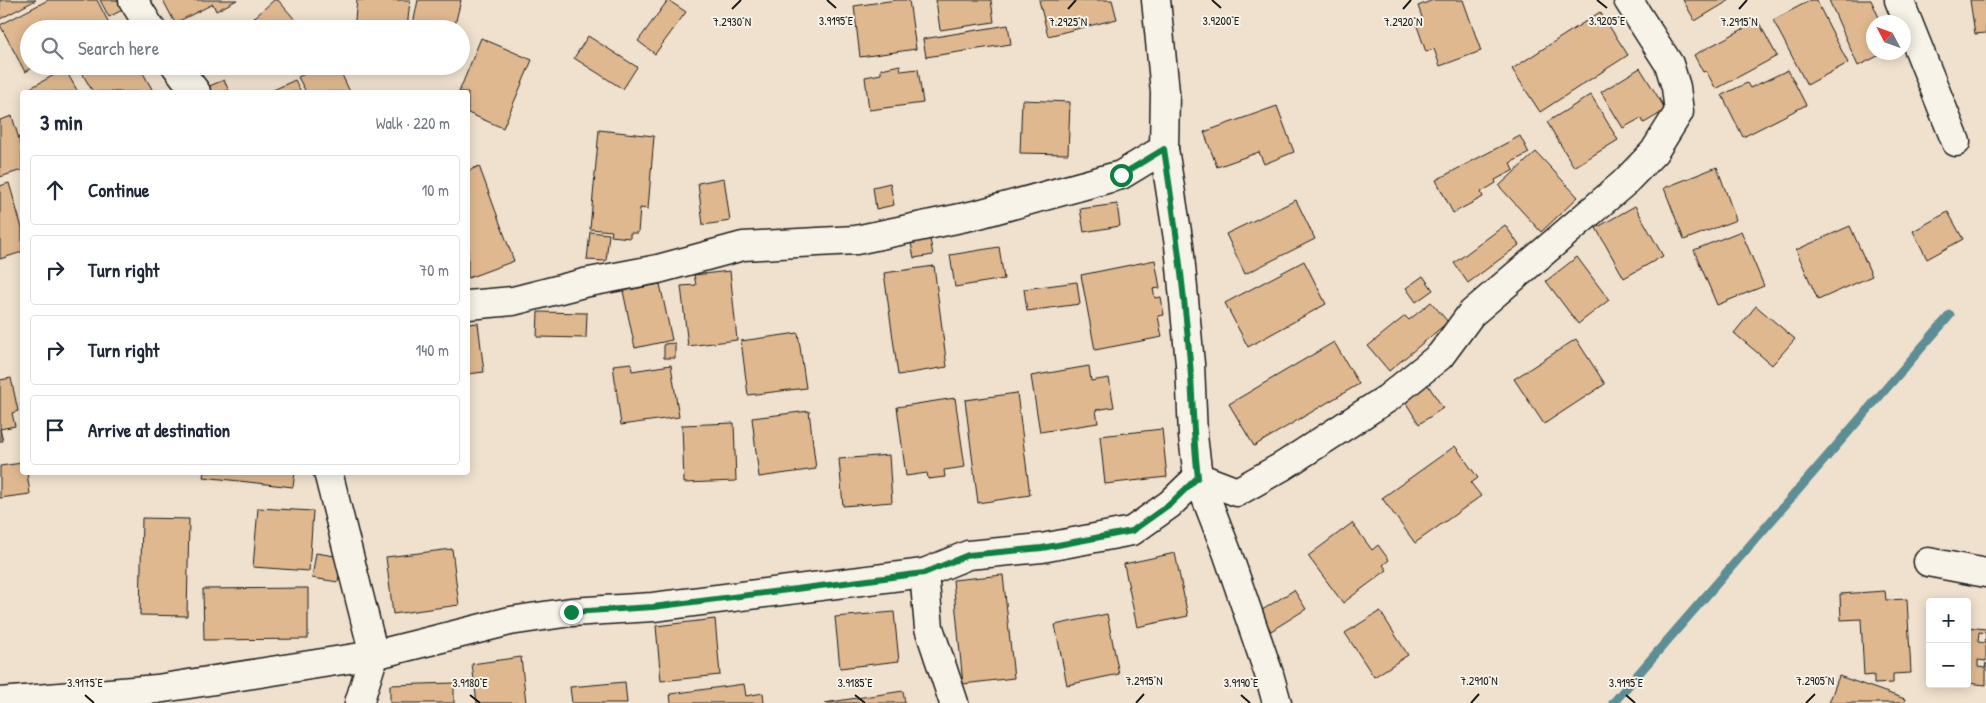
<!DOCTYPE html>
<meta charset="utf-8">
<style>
body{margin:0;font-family:"Patrick Hand",sans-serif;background:#f6f6f7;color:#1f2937}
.controls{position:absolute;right:15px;bottom:15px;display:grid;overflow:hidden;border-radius:5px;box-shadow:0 2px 12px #0003}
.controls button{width:45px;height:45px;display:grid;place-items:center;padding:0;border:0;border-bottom:1px solid #e0e1e3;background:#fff;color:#1f2937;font:25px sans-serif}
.compass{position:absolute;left:1866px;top:15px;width:45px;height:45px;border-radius:50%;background:#fff;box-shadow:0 2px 12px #0003;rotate:311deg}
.stop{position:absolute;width:15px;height:15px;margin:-11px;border:4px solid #0b8043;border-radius:50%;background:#fff}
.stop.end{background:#0b8043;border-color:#fff;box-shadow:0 1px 5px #0008}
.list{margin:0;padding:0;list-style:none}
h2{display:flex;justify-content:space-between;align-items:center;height:65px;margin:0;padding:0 20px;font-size:21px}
h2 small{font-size:16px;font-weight:400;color:#747a83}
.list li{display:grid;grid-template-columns:32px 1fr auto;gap:15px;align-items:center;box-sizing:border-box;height:70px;margin:0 10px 10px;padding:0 10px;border:1px solid #e0e1e3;border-radius:5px}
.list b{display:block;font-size:19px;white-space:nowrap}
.list em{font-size:16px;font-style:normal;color:#747a83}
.icon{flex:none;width:28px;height:28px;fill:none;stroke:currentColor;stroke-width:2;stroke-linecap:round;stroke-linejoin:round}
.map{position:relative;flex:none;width:1986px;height:703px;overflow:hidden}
.search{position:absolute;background:#fff;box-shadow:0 2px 12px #0003;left:20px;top:20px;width:450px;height:55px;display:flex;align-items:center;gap:12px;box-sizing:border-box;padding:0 18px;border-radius:28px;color:#747a83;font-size:19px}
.panel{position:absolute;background:#fff;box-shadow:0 2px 12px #0003;left:20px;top:90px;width:450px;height:385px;border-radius:5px}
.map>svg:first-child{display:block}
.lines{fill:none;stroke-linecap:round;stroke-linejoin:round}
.stream{stroke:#5d8d95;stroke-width:9}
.building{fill:#dfb890;stroke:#1c1c1c}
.minor-casing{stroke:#1c1c1c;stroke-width:31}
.minor{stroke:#f7f3e8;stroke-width:28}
.route{stroke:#0b8043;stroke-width:6}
.ticks{fill:none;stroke:#1c1c1c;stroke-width:2}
.ticks-label{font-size:12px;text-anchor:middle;fill:#1c1c1c;stroke:#f7f3e8;stroke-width:4;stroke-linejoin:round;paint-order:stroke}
</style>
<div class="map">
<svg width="1986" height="703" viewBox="0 0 1986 703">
<rect width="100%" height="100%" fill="#f0e1ce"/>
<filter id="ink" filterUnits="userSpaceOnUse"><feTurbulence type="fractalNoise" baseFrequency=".02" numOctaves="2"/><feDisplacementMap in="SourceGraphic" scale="10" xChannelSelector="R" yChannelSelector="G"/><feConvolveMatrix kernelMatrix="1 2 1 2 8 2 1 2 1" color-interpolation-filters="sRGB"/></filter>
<g filter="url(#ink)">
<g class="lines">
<!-- stream -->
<polyline class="stream" points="1613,703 1950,315"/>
</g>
<!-- building -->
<g class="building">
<polygon points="0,0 36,0 0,19"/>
<polygon points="48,0 97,0 111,27 107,29 29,29 29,66 36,66 25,72 0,25"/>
<polygon points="100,0 122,0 126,8 109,17"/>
<polygon points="163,0 237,0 216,11 213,4 175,23"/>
<polygon points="274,0 278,0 303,29 263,29 254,18"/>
<polygon points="357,0 410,0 407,29 354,29"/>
<polygon points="418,0 461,0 454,29 412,29"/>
<polygon points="668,0 686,12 655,54 638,41"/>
<polygon points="896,0 909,0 916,49 860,57 854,6"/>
<polygon points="936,0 991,0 994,22 940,30"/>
<polygon points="1039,0 1112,0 1117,19 1048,36"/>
<polygon points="1433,0 1463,0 1481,51 1440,66 1434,49 1426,52 1416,23 1423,20 1418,6"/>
<polygon points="1683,0 1730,0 1695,21"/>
<polygon points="1811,0 1816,0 1848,63 1807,85 1773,20"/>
<polygon points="1829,0 1871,0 1881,22 1874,22 1874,52 1886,52 1858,66"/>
<polygon points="1970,0 1986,0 1986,33 1975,34"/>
<polygon points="1600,12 1628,55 1540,112 1512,69"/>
<polygon points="1758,21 1777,56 1716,89 1706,71 1703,72 1694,55"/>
<polygon points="1008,25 1011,44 926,57 923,39"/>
<polygon points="588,36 637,67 623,89 574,58"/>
<polygon points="481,38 532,60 503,128 468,113 468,92 459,92"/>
<polygon points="900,65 901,71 918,69 923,103 869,110 865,77 881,74 881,69"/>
<polygon points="83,66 139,66 152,89 146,92 93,92 79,68"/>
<polygon points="322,66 338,66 350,92 306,92 298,77"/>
<polygon points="1640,68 1666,110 1644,123 1641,118 1623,128 1601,92"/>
<polygon points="65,69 78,92 23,92"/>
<polygon points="1788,70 1806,105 1743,137 1722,95 1747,83 1750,88"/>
<polygon points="224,80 229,91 209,92 207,87"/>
<polygon points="295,80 301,92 269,92"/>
<polygon points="1591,95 1618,140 1574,167 1547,122"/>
<polygon points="1022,100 1070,102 1068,154 1020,153"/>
<polygon points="1277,106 1294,152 1264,164 1259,152 1217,167 1204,132"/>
<polygon points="12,116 22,149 22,170 0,177 0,120"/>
<polygon points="599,130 654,136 648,209 640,208 638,233 630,233 630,238 611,236 612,231 590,229"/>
<polygon points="1520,136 1529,153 1510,163 1514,170 1495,180 1496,183 1481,192 1483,197 1453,213 1436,180"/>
<polygon points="1536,152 1578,197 1541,232 1499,186"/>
<polygon points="479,166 514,261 468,278 468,171"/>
<polygon points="1717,167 1736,220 1684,240 1664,188"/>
<polygon points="724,178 730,221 703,225 698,183"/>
<polygon points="9,183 22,228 22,252 0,259 0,186"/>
<polygon points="890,183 894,205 876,209 873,187"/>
<polygon points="1296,200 1315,239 1245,274 1226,234"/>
<polygon points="1117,204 1120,226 1084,232 1080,209"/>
<polygon points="1635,206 1663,256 1624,278 1596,228"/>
<polygon points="1948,212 1963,239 1927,259 1913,231"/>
<polygon points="1505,225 1519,245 1468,283 1454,263"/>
<polygon points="1850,226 1872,276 1818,300 1796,250"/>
<polygon points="1741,231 1764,286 1717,305 1694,250"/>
<polygon points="590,232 609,234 606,261 587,260"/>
<polygon points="929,234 933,255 914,258 910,238"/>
<polygon points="999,247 1004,279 955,287 950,255"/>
<polygon points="1577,257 1609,300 1578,324 1546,281"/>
<polygon points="1155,260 1160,288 1153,289 1155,298 1161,297 1164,315 1158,316 1162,337 1095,350 1081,275"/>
<polygon points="1304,261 1326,304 1248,347 1225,303"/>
<polygon points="934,266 947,367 898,375 884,273"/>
<polygon points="730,271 737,340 688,346 681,286 696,285 694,275"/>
<polygon points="1423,276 1433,290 1416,302 1406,288"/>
<polygon points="1077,282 1080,304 1027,311 1024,289"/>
<polygon points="660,284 672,340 635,348 623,291"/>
<polygon points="1431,302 1448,322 1389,371 1368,346 1405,316 1409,320"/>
<polygon points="1756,306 1795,339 1772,365 1734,333"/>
<polygon points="538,312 587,313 586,338 537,337"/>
<polygon points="478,323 484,372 468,374 468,324"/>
<polygon points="798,333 806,388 748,395 741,341"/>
<polygon points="1576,339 1605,384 1544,424 1514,379"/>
<polygon points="1334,342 1359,384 1254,446 1229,404"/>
<polygon points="675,343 675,358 664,358 664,344"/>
<polygon points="631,363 632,371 671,365 679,417 621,425 613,365"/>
<polygon points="1089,366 1091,381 1109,378 1114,407 1096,410 1098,423 1040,432 1031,376"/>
<polygon points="11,378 18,411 12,413 15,426 0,429 3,441 0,441 0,380"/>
<polygon points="1424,379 1443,408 1419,424 1401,395"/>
<polygon points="1017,393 1030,495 978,503 965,400"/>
<polygon points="955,398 965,467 944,470 945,477 928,479 927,473 906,476 897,407"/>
<polygon points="809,411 816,469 759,477 752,418"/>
<polygon points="734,423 736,481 684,483 682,425"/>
<polygon points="1162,429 1167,477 1105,484 1100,436"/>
<polygon points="1455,446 1478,478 1471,483 1481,496 1415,543 1382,498"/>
<polygon points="889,455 892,502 843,506 839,459"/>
<polygon points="22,463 22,472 27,472 30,494 0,498 0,466"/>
<polygon points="204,472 295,472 293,487 203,477"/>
<polygon points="258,508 313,511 309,571 253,567"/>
<polygon points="142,518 189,519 187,616 140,615"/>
<polygon points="1352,523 1372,550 1378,545 1389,560 1383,565 1387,570 1343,603 1308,556"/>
<polygon points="452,549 459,605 393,614 386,557"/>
<polygon points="316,553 341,557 338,582 312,578"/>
<polygon points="1175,553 1188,616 1137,627 1124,564"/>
<polygon points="1003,575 1014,678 963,684 953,580"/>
<polygon points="308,588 308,639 204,640 203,589"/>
<polygon points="1294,590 1306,609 1271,631 1259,612"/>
<polygon points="1885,591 1886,600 1907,599 1911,673 1893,674 1893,683 1874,684 1874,675 1864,676 1861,619 1841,620 1840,594"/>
<polygon points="1380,611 1408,655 1374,677 1345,633"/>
<polygon points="894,612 899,661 840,668 835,617"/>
<polygon points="1107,614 1119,674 1067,685 1055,625"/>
<polygon points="715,619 720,675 661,681 656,626"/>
<polygon points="1967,627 1986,629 1986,633 1979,632 1978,642 1985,643 1986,634 1986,661 1978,660 1978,667 1985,668 1986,663 1986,685 1967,683"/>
<polygon points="521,657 526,703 477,703 472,664"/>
<polygon points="1839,676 1905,699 1904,703 1829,703"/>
<polygon points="625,682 627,703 572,703 570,687"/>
<polygon points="454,683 454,703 390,703 390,685"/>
<polygon points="744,684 746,696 763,693 764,703 671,703 670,694"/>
<polygon points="903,691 905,703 824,703"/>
</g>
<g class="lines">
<defs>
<g id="minor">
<polyline points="133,0 151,29"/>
<polyline points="1156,0 1165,92 1164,149 1179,245 1190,364 1193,436 1198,477 1227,552 1269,674 1277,703"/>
<polyline points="1899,0 1956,142"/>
<polyline points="176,66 196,92"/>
<polyline points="468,305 513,301 584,283 658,269 743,246 856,240 975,215 1121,175 1164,149"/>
<polyline points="328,472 374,655 359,703"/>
<polyline points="1928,562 1986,573"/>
<polyline points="924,573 929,628 954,703"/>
<polyline points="0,702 157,689 374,655 510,621 571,612 653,607 924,573 968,555 1042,548 1132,531 1170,504 1198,477 1237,492 1283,466 1388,398 1440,356 1471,314 1623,184 1654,152 1679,112 1676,87 1669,64 1628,0"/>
</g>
</defs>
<!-- minor casing -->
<use href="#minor" class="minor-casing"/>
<!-- minor -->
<use href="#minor" class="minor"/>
</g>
</g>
<g class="lines" filter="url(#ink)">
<!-- route -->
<path class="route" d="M571,612l82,-5 271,-34 44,-18 74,-7 90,-17 38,-27 28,-27c-5,-39 -5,-77 -8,-115 -6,-71 -15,-142 -26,-213l-43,26"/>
</g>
<!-- ticks -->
<path class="ticks" d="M827,0l9,8M1212,0l9,8M1597,0l10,8M732,9l9,-9M1068,9l8,-9M1403,9l8,-9M1739,9l8,-9M85,695l9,8M470,695l10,8M855,695l10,8M1241,695l9,8M1626,695l9,8M1136,703l8,-9M1471,703l8,-9M1806,703l9,-9"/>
<g class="ticks-label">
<text x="836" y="25">3.9195°E</text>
<text x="1221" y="25">3.9200°E</text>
<text x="1607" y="25">3.9205°E</text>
<text x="732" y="26">7.2930°N</text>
<text x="1068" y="26">7.2925°N</text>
<text x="1403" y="26">7.2920°N</text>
<text x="1739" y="26">7.2915°N</text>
<text x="1144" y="685">7.2915°N</text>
<text x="1479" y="685">7.2910°N</text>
<text x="1815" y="685">7.2905°N</text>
<text x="85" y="687">3.9175°E</text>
<text x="470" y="687">3.9180°E</text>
<text x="855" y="687">3.9185°E</text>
<text x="1241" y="687">3.9190°E</text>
<text x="1626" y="687">3.9195°E</text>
</g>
</svg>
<div class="controls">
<button>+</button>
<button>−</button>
</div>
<svg class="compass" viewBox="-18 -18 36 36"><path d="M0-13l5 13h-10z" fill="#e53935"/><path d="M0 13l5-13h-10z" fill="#747a83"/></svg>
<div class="stop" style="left:1121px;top:175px"></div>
<div class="stop end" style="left:571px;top:612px"></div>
<div class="search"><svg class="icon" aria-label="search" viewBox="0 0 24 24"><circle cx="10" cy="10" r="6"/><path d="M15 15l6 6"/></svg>Search here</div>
<section class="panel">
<h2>3 min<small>Walk · 220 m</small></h2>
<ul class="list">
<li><svg class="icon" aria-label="ahead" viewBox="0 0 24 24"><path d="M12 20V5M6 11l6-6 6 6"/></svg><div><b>Continue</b></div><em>10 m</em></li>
<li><svg class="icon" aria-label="right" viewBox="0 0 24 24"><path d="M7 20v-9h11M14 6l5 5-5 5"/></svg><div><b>Turn right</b></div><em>70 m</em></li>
<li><svg class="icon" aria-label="right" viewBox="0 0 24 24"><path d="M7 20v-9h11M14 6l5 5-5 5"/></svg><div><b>Turn right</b></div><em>140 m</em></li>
<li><svg class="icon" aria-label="arrive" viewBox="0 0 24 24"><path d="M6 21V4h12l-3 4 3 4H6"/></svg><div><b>Arrive at destination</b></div></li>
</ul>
</section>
</div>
